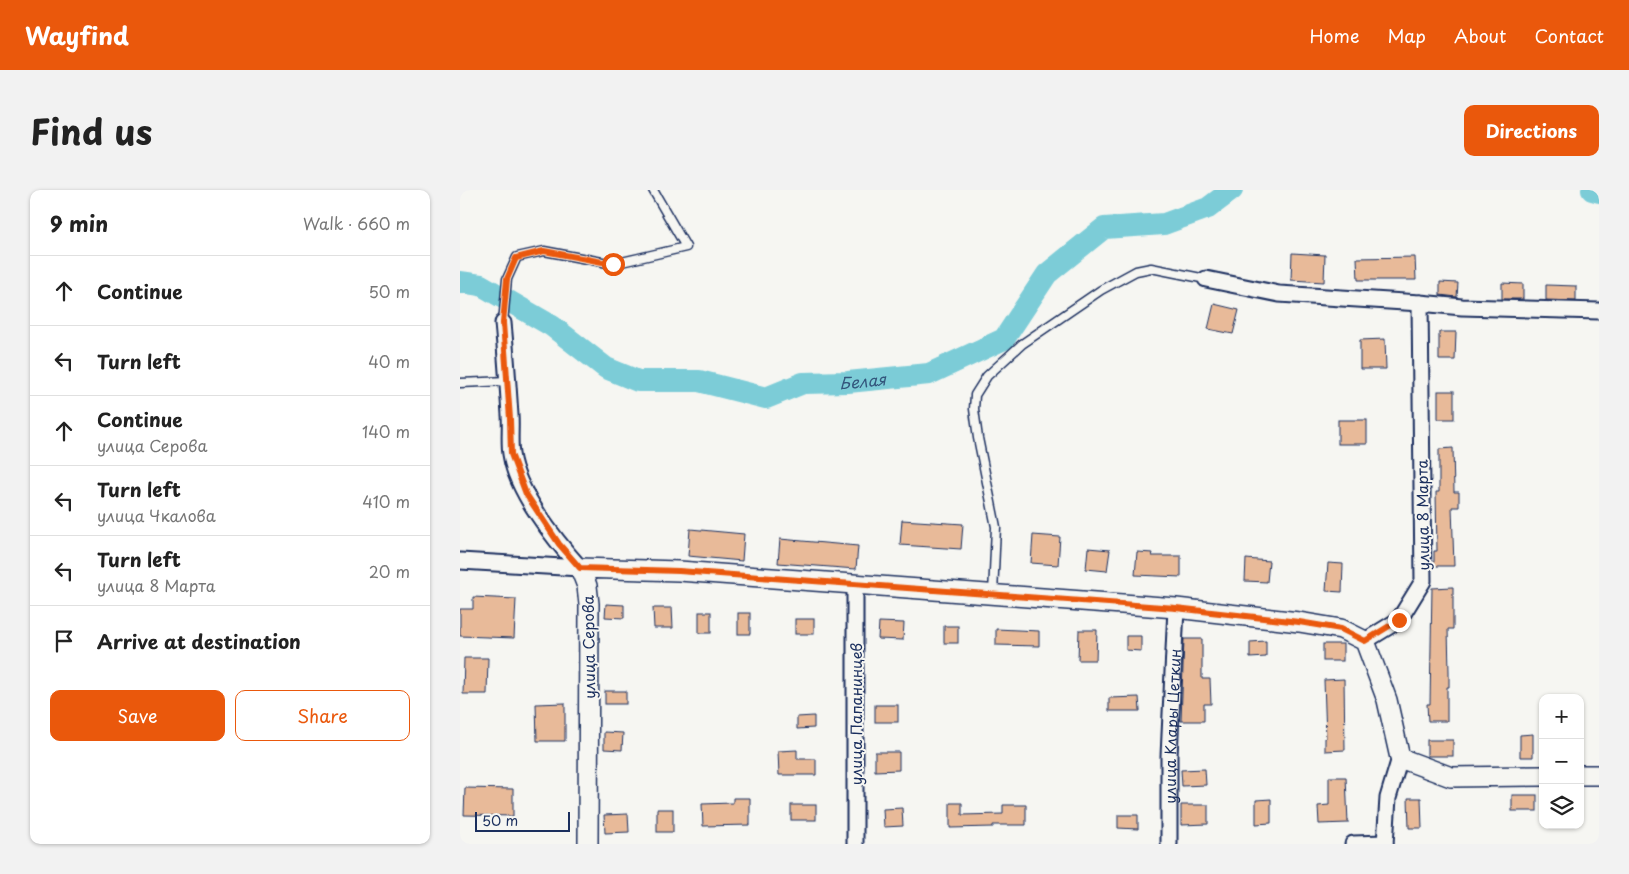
<!DOCTYPE html>
<meta charset="utf-8">
<style>
body{margin:0;font-family:"Playpen Sans",sans-serif;background:#f2f2f2;color:#222}
.controls{position:absolute;right:15px;bottom:15px;display:grid;overflow:hidden;border-radius:10px;box-shadow:0 1px 4px #0004}
.controls button{width:45px;height:45px;display:grid;place-items:center;padding:0;border:0;border-bottom:1px solid #e0e0e0;background:#fff;color:#222;font:25px sans-serif}
.scale{position:absolute;left:15px;bottom:12px;width:95px;box-sizing:border-box;padding-left:5px;border:2px solid #1b2f5e;border-top:0;font-size:14px;line-height:18px;white-space:nowrap;color:#1b2f5e;-webkit-text-stroke:4px #f6f6f2;paint-order:stroke}
.stop{position:absolute;width:15px;height:15px;margin:-11px;border:4px solid #ea580c;border-radius:50%;background:#fff}
.stop.end{background:#ea580c;border-color:#fff;box-shadow:0 1px 5px #0008}
.list{margin:0;padding:0;list-style:none}
h2{display:flex;justify-content:space-between;align-items:center;height:65px;margin:0;padding:0 20px;font-size:21px}
h2 small{font-size:16px;font-weight:400;color:#767676}
.list li{display:grid;grid-template-columns:32px 1fr auto;gap:15px;align-items:center;box-sizing:border-box;height:70px;padding:0 20px;border-top:1px solid #e0e0e0}
.list b{display:block;font-size:19px;white-space:nowrap}
.list p{margin:0;font-size:16px;white-space:nowrap;color:#767676}
.list em{font-size:16px;font-style:normal;color:#767676}
.actions{display:flex;gap:10px;padding:15px 20px}
.actions a{flex:1;padding:11px 0;border:1px solid #ea580c;border-radius:10px;text-align:center;font-size:18px;color:#ea580c}
.actions .main{background:#ea580c;color:#fff}
.icon{flex:none;width:28px;height:28px;fill:none;stroke:currentColor;stroke-width:2;stroke-linecap:round;stroke-linejoin:round}
.map{position:relative;flex:none;width:1139px;height:654px;overflow:hidden;border-radius:10px}
header{display:flex;align-items:center;gap:30px;box-sizing:border-box;height:70px;padding:0 25px;background:#ea580c;color:#fff}
header strong{font-size:24px}
nav{display:flex;gap:28px;margin-inline-start:auto;font-size:18px}
.intro{display:flex;align-items:center;justify-content:space-between;box-sizing:border-box;height:120px;padding:0 30px}
h1{margin:0;font-size:35px}
.button{padding:12px 22px;border-radius:10px;background:#ea580c;color:#fff;font-size:18px;font-weight:700}
main{display:flex;gap:30px;padding:0 30px}
aside{flex:1;background:#fff;border-radius:10px;box-shadow:0 1px 4px #0004}
.map>svg:first-child{display:block}
.lines{fill:none;stroke-linecap:round;stroke-linejoin:round}
.river{stroke:#7cccd7;stroke-width:22}
.building{fill:#e8ba99;stroke:#1b2f5e}
.service-casing{stroke:#1b2f5e;stroke-width:11}
.minor-casing{stroke:#1b2f5e;stroke-width:19}
.tertiary-casing{stroke:#1b2f5e;stroke-width:22}
.service{stroke:#f6f6f2;stroke-width:8}
.minor{stroke:#f6f6f2;stroke-width:15}
.tertiary{stroke:#f6f6f2;stroke-width:19}
.route{stroke:#ea580c;stroke-width:6}
.labels{text-anchor:middle;dominant-baseline:central;stroke-width:4;stroke-linejoin:round;paint-order:stroke}
.street-label{font-size:15px;fill:#1b2f5e;stroke:#f6f6f2}
.water-label{font-size:16px;font-style:italic;fill:#33567c;stroke:#f6f6f2}
</style>
<header>
<strong>Wayfind</strong>
<nav><a>Home</a><a>Map</a><a>About</a><a>Contact</a></nav>
</header>
<div class="intro"><h1>Find us</h1><a class="button">Directions</a></div>
<main>
<aside>
<h2>9 min<small>Walk · 660 m</small></h2>
<ul class="list">
<li><svg class="icon" aria-label="ahead" viewBox="0 0 24 24"><path d="M12 20V5M6 11l6-6 6 6"/></svg><div><b>Continue</b></div><em>50 m</em></li>
<li><svg class="icon" aria-label="left" viewBox="0 0 24 24"><path d="M17 20v-9H6M10 6l-5 5 5 5"/></svg><div><b>Turn left</b></div><em>40 m</em></li>
<li><svg class="icon" aria-label="ahead" viewBox="0 0 24 24"><path d="M12 20V5M6 11l6-6 6 6"/></svg><div><b>Continue</b><p>улица Серова</p></div><em>140 m</em></li>
<li><svg class="icon" aria-label="left" viewBox="0 0 24 24"><path d="M17 20v-9H6M10 6l-5 5 5 5"/></svg><div><b>Turn left</b><p>улица Чкалова</p></div><em>410 m</em></li>
<li><svg class="icon" aria-label="left" viewBox="0 0 24 24"><path d="M17 20v-9H6M10 6l-5 5 5 5"/></svg><div><b>Turn left</b><p>улица 8 Марта</p></div><em>20 m</em></li>
<li><svg class="icon" aria-label="arrive" viewBox="0 0 24 24"><path d="M6 21V4h12l-3 4 3 4H6"/></svg><div><b>Arrive at destination</b></div></li>
</ul>
<div class="actions"><a class="main">Save</a><a>Share</a></div>
</aside>
<div class="map">
<svg width="1139" height="654" viewBox="0 0 1139 654">
<rect width="100%" height="100%" fill="#f6f6f2"/>
<filter id="ink" filterUnits="userSpaceOnUse"><feTurbulence type="fractalNoise" baseFrequency=".02" numOctaves="2"/><feDisplacementMap in="SourceGraphic" scale="10" xChannelSelector="R" yChannelSelector="G"/><feConvolveMatrix kernelMatrix="1 2 1 2 8 2 1 2 1" color-interpolation-filters="sRGB"/></filter>
<g filter="url(#ink)">
<g class="lines">
<!-- river -->
<g class="river">
<polyline points="1132,0 1139,2"/>
<path id="s1" d="M0,92l21,3 71,41 54,42 32,13h61l67,17 37,-15 45,-1 81,-8 75,-35 43,-65 57,-46 60,-4 44,-16 24,-18"/>
</g>
</g>
<!-- building -->
<g class="building">
<polygon points="832,63 865,65 864,92 831,90"/>
<polygon points="955,67 956,90 898,90 897,68"/>
<polygon points="980,92 998,93 997,107 980,105"/>
<polygon points="1042,93 1063,94 1063,109 1042,109"/>
<polygon points="1086,95 1116,96 1116,111 1086,110"/>
<polygon points="754,114 779,120 773,144 748,139"/>
<polygon points="979,142 996,142 995,170 979,170"/>
<polygon points="925,149 926,179 900,179 900,150"/>
<rect x="978" y="201" width="16" height="28"/>
<rect x="878" y="230" width="29" height="24"/>
<polygon points="993,258 994,302 999,302 999,317 992,317 994,376 974,376 974,361 977,361 976,302 979,302 979,259"/>
<polygon points="442,330 503,334 501,359 440,355"/>
<polygon points="230,339 284,344 282,371 228,366"/>
<polygon points="573,345 600,347 598,375 571,373"/>
<polygon points="320,349 398,356 396,379 318,373"/>
<polygon points="628,358 650,360 647,381 626,379"/>
<polygon points="677,362 693,363 692,366 721,366 721,387 675,385"/>
<polygon points="786,369 809,371 807,392 785,391"/>
<polygon points="868,373 883,374 882,402 866,401"/>
<polygon points="993,397 993,439 988,439 989,482 989,497 987,497 987,531 968,531 967,514 970,514 972,398"/>
<polygon points="13,407 56,409 54,448 0,446 0,419 13,419"/>
<polygon points="146,414 164,415 164,428 145,427"/>
<polygon points="193,418 212,418 213,438 194,438"/>
<rect x="239" y="422" width="12" height="21"/>
<rect x="278" y="423" width="12" height="21"/>
<rect x="335" y="429" width="19" height="15"/>
<polygon points="419,432 444,433 443,450 418,449"/>
<rect x="484" y="436" width="14" height="17"/>
<polygon points="536,439 579,441 579,456 536,455"/>
<polygon points="619,440 637,440 636,470 618,470"/>
<polygon points="666,446 681,446 681,461 666,460"/>
<polygon points="724,449 742,449 742,489 750,489 751,514 744,514 744,531 721,531"/>
<polygon points="806,451 806,467 790,468 790,452"/>
<rect x="863" y="454" width="20" height="17"/>
<polygon points="4,468 28,468 27,504 3,504"/>
<polygon points="884,489 885,560 865,561 865,548 866,548 864,490"/>
<rect x="145" y="501" width="21" height="13"/>
<polygon points="679,507 680,521 649,521 649,508"/>
<polygon points="105,513 105,551 77,551 76,514"/>
<rect x="415" y="515" width="23" height="17"/>
<polygon points="354,526 354,538 337,539 337,527"/>
<polygon points="144,542 163,543 162,560 144,559"/>
<polygon points="1073,544 1073,567 1060,567 1060,545"/>
<rect x="967" y="550" width="26" height="16"/>
<polygon points="337,560 337,569 356,569 356,585 319,585 318,561"/>
<polygon points="415,562 439,562 439,580 415,581"/>
<polygon points="745,579 746,595 722,596 721,580"/>
<polygon points="869,587 886,587 888,633 859,634 858,616 869,615"/>
<polygon points="5,598 53,599 53,626 4,625"/>
<rect x="1052" y="605" width="25" height="16"/>
<polygon points="273,608 290,608 290,635 243,636 242,614 273,613"/>
<polygon points="948,608 961,608 962,638 949,638"/>
<polygon points="811,609 811,633 796,634 796,610"/>
<polygon points="490,613 502,613 502,625 543,624 543,615 566,615 566,635 533,635 533,637 490,638"/>
<rect x="331" y="615" width="25" height="15"/>
<polygon points="721,615 748,615 748,634 721,635"/>
<polygon points="442,618 443,636 424,637 423,619"/>
<rect x="197" y="619" width="16" height="23"/>
<polygon points="168,624 169,642 145,643 144,625"/>
<polygon points="658,625 678,625 678,639 658,638"/>
</g>
<g class="lines">
<defs>
<g id="service">
<polyline points="43,133 47,89 57,67 84,61 153,74 226,57 193,0"/>
<polyline points="0,193 48,191"/>
<polyline points="533,404 536,337 518,248 514,219 515,205 527,186 562,154 641,100 676,81 691,78 746,89"/>
</g>
<g id="minor">
<polyline points="746,89 819,104 960,113 1002,117 1139,121"/>
<path d="M43,133c3,31 5,61 7,92 1,13 -1,26 1,39 5,37 44,86 69,114"/>
<polyline points="0,371 120,378"/>
<polyline points="905,451 939,430 963,391 960,113"/>
<polyline points="395,654 395,395"/>
<path id="s2" d="M709,654v-88l7,-148"/>
<polyline points="893,654 925,653"/>
<polyline points="925,654 928,608 940,568"/>
</g>
<g id="tertiary">
<polyline points="1120,585 1139,585"/>
<polyline points="128,654 129,414 127,396 120,378 219,381 716,418 839,432 881,439 905,451 927,510 940,568 991,587 1083,586"/>
</g>
</defs>
<!-- service casing -->
<use href="#service" class="service-casing"/>
<!-- minor casing -->
<use href="#minor" class="minor-casing"/>
<!-- tertiary casing -->
<use href="#tertiary" class="tertiary-casing"/>
<!-- service -->
<use href="#service" class="service"/>
<!-- minor -->
<use href="#minor" class="minor"/>
<!-- tertiary -->
<use href="#tertiary" class="tertiary"/>
</g>
</g>
<g class="lines" filter="url(#ink)">
<!-- route -->
<polyline class="route" points="153,74 84,61 56,68 47,89 43,133 50,229 51,264 66,304 99,354 120,378 219,381 716,418 839,432 881,439 905,451 939,430"/>
</g>
<g class="labels">
<!-- street labels -->
<g class="street-label">
<text transform="translate(962 325) rotate(-91)">улица 8 Марта</text>
<text transform="translate(128 457) rotate(-91)">улица Серова</text>
<text transform="translate(395 524) rotate(-90)">улица Папанинцев</text>
<text stroke="none"><textPath href="#s2" startOffset="118">улица Клары Цеткин</textPath></text>
</g>
<!-- water labels -->
<g class="water-label">
<text stroke="none"><textPath href="#s1" startOffset="436">Белая</textPath></text>
</g>
</g>
</svg>
<div class="controls">
<button>+</button>
<button>−</button>
<button><svg class="icon" aria-label="layers" viewBox="0 0 24 24"><path d="M12 4l9 5-9 5-9-5zM3 14l9 5 9-5"/></svg></button>
</div>
<div class="scale">50 m</div>
<div class="stop" style="left:153px;top:74px"></div>
<div class="stop end" style="left:939px;top:430px"></div>
</div>
</main>
